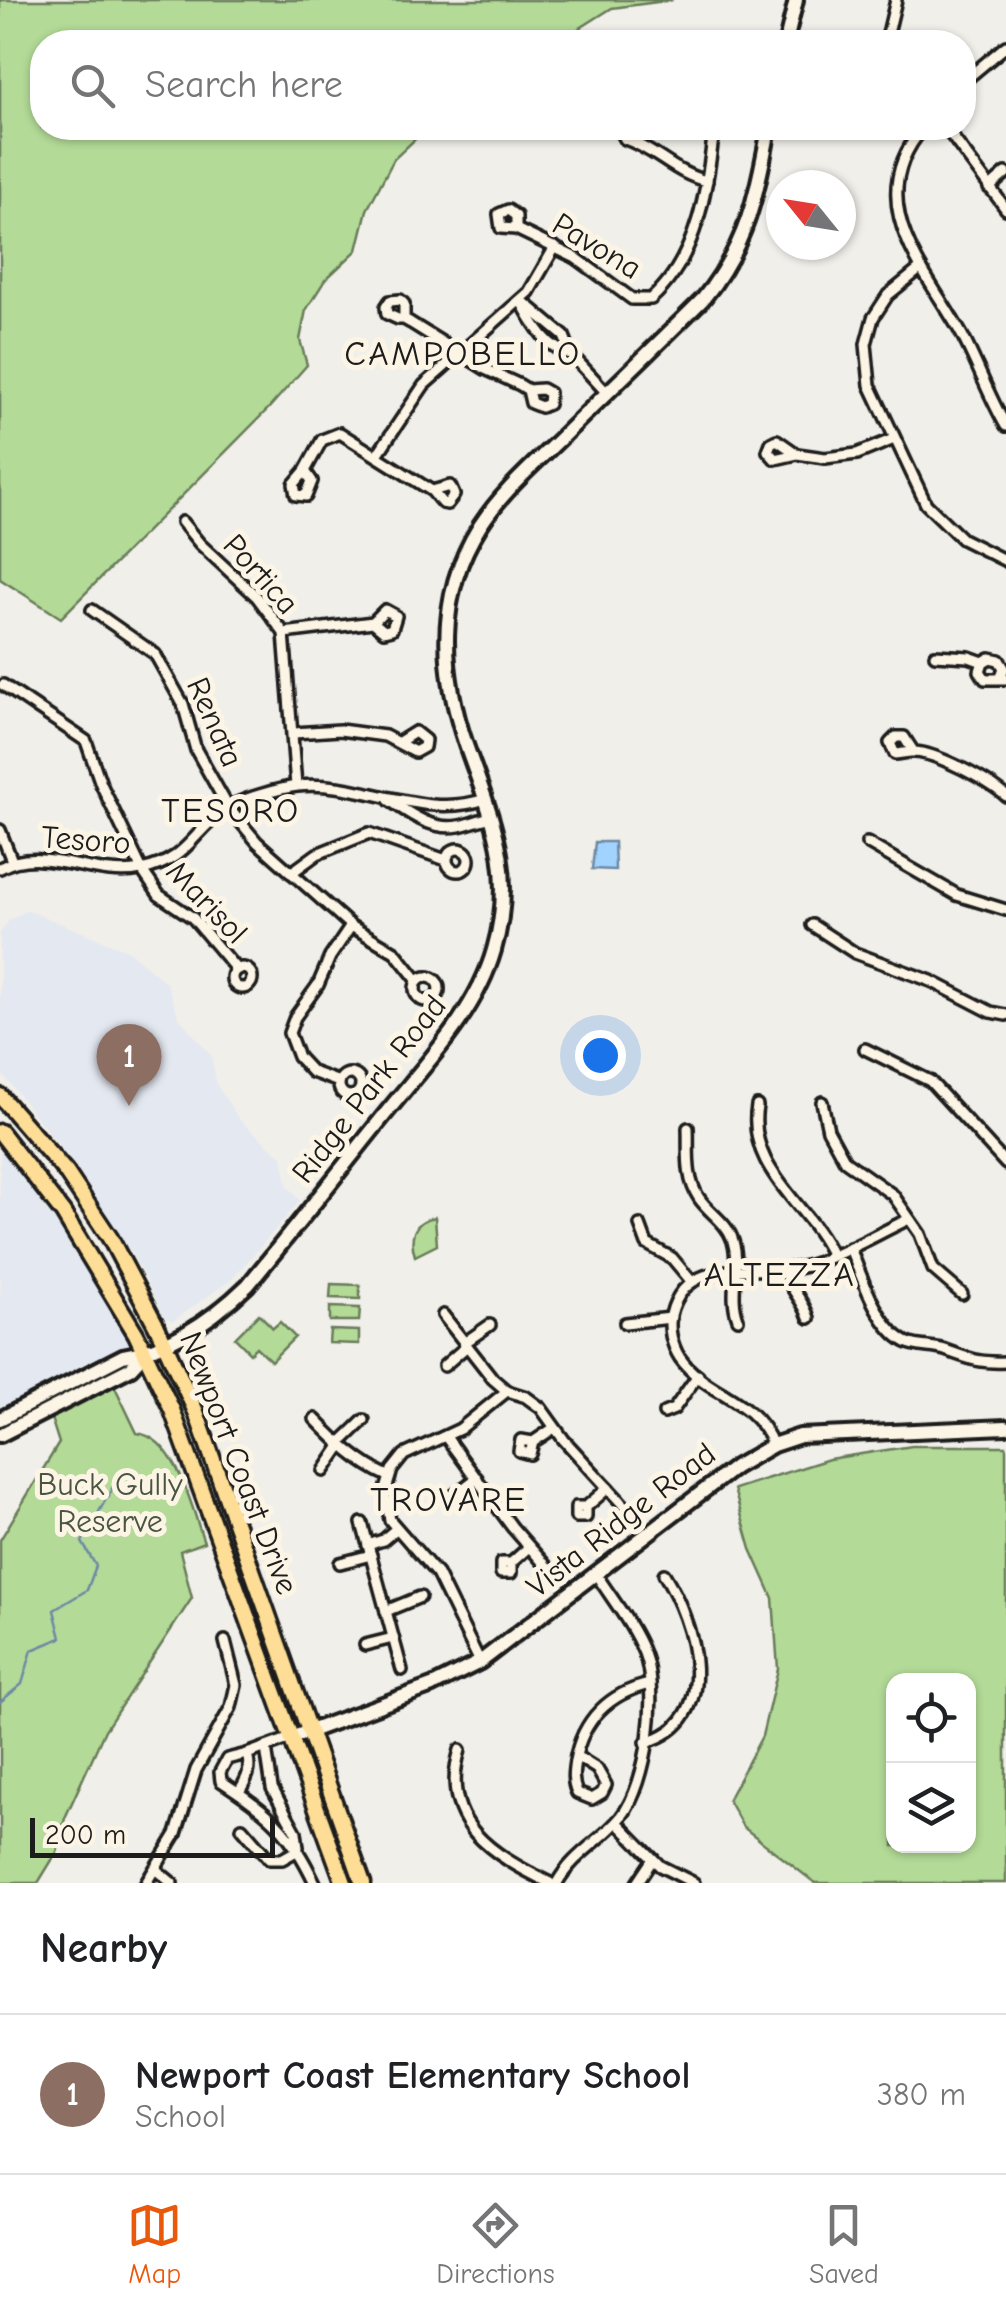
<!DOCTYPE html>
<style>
body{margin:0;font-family:"Comic Neue",sans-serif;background:#f6f6f6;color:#202124}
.controls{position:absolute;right:30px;bottom:30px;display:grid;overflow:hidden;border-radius:20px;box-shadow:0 2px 8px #0004}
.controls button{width:90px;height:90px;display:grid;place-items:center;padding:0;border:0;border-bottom:2px solid #e0e0e0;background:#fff;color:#202124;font:50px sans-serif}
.compass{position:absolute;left:766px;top:170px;width:90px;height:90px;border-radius:50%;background:#fff;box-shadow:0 2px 8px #0004;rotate:300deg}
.scale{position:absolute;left:30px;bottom:25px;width:245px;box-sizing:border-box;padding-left:10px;border:5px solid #1c1c1c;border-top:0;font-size:28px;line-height:35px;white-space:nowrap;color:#1c1c1c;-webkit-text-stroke:8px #fcf5e5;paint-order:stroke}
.you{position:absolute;left:600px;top:1055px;width:35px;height:35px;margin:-25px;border:8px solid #fff;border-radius:50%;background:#1a73e8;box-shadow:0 0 0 15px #1a73e833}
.badge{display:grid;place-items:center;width:65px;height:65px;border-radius:50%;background:#ea580c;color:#fff;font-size:32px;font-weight:700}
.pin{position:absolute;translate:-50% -82px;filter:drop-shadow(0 2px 5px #0008)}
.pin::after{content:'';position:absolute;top:52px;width:35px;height:30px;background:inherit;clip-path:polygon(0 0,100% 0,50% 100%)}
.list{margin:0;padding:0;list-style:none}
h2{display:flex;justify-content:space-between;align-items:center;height:130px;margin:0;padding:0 40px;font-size:42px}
h2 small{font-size:32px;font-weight:400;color:#757577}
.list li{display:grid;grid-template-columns:65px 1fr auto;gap:30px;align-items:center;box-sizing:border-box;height:160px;padding:0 40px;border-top:2px solid #e0e0e0}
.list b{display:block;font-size:38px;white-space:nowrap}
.list p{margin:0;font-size:32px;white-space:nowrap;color:#757577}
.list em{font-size:32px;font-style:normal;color:#757577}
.icon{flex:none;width:55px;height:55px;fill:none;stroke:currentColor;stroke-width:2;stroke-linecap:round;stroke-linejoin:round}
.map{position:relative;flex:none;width:1006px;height:1883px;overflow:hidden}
.search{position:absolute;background:#fff;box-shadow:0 2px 8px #0004;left:30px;right:30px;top:30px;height:110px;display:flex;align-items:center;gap:25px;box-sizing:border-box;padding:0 35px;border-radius:40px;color:#757577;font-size:38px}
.sheet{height:290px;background:#fff}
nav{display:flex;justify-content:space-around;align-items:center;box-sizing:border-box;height:140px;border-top:2px solid #e0e0e0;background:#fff;font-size:28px;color:#757577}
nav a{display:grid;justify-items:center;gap:5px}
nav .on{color:#ea580c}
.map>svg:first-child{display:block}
.built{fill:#e4e8f0}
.green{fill:#b3da97;stroke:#687b5a;stroke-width:2.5;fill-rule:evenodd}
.water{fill:#a2d3ff;stroke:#6c8aa4;stroke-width:2.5}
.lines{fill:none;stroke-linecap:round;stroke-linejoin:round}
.stream{stroke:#6c8aa4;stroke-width:2.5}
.street-casing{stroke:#1c1c1c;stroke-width:16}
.secondary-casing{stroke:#1c1c1c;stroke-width:20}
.primary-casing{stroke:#1c1c1c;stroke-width:21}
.street{stroke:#fcf5e5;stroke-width:9}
.secondary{stroke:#fcf5e5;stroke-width:12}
.primary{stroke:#fede96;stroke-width:14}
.labels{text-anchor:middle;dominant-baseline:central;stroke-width:10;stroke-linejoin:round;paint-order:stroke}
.street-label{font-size:32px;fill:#1c1c1c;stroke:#fcf5e5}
.park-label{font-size:32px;fill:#495541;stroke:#fcf5e5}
.neighbourhood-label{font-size:35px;letter-spacing:2.5px;fill:#1c1c1c;stroke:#fcf5e5}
</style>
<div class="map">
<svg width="1006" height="1883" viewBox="0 0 1006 1883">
<rect width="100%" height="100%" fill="#f1efea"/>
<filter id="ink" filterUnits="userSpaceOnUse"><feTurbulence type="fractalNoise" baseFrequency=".01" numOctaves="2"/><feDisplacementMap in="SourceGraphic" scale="20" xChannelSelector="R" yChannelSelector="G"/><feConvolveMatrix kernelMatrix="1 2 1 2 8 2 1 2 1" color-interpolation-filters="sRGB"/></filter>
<g filter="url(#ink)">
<!-- built -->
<g class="built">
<polygon points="27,910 129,951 167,984 179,1018 211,1055 217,1086 241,1122 283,1157 287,1185 300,1201 232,1279 173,1321 165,1318 131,1252 72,1162 0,1071 0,933 9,920"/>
<polygon points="0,1147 87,1251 132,1349 0,1415"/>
</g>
<!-- green -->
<g class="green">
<polygon points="0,0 673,0 612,8 558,42 42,42 42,128 427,128 394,159 367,210 357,250 325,280 306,310 300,340 307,365 269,408 61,618 0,579"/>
<path d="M435,1217l2,28 -22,11c-6,-19 -2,-35 20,-39z"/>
<polygon points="331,1284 360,1285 360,1299 330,1298"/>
<polygon points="330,1307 360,1308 359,1321 330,1321"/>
<polygon points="259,1314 273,1328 280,1322 295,1337 271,1361 256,1347 250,1353 235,1338"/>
<polygon points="330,1330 359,1331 359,1344 329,1343"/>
<path d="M114,1385l23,48c40,5 55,76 67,109l-24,9 12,47 -87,132 -40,88 -8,34 -19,31h-38v-343l59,-97 -9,-28z"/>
<path d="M912,1446h94v437h-191l-72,-56 -15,-27 34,-64 16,-67 -5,-71 -22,-49 -17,-60 95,-30zM894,1680h74v166h-74z"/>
</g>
<!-- water -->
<polygon class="water" points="595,842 614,842 615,870 592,869"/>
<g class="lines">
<!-- stream -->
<polyline class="stream" points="0,1702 22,1684 32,1650 61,1638 54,1610 87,1590 96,1566 82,1542 119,1476"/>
<defs>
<g id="street">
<polyline points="886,42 896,0"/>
<polyline points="964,81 1006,46"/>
<path d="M619,128l6,11c30,10 50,35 82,42"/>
<path d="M923,128c-63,74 2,141 39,207 16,30 27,62 44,91"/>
<polyline points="946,128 1006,209"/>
<polyline points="636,143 637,128"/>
<polyline points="989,188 1006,173"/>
<path d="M516,229v-13l-8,-6 -9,4 2,14 15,1 60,29 56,41h19c47,-41 57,-114 63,-171"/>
<polyline points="921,268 888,295 873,318 866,344 870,385 926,504 962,539 1006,561"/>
<polyline points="521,300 564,336 571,354 607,393"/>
<path d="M523,305c11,20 25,45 48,49"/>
<polyline points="404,319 398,319 387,314 386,307 390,301 400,300 404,304 404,319 411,323 485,369 520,385 528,390 531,403 541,407 548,404 549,393 542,389 528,390"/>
<polyline points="797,454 775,459 768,451 771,443 777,440 797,454 825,458 857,454 894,439"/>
<polyline points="377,455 424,385 529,292 555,247"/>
<polyline points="305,471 312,481 306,496 296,495 294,484 305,471 322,440 340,433 432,491 442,503 447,504 454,495 450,486 432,491"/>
<polyline points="182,522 200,544 257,597 284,633 296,786"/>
<polyline points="92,610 155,654 183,704 196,750 228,807 257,842 351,926 395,952 418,981"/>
<polyline points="284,633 373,622 385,610 396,616 392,629 384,631 373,622"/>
<polyline points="935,655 969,657 983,662"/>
<polyline points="1001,676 1004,668 999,660 990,658 983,662 980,671 985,679 1006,679"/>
<polyline points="3,685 86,741 101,784 142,870 159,895 193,918 236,969"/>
<polyline points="294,733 340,730 385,736 415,752 424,747 425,740 415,732 399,742"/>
<path d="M913,751l-9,-14h-8l-6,6 5,11c6,0 11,-2 16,-2 22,-2 78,29 95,44"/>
<path d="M389,800c21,14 43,31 70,26 11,-2 21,-7 33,-9"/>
<polyline points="0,830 12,861"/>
<polyline points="867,843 957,895 1006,910"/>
<circle cx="458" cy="860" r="11"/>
<path d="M0,868c43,-24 94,12 141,2 47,-10 50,-36 84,-61 13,-9 56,-21 72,-23 63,-7 126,35 188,13"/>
<polyline points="291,873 317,854 369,833 446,860"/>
<polyline points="812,925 855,953 931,981 991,1012 1006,1015"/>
<circle cx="242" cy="978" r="10"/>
<circle cx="427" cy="989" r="12"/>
<polyline points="865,1049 930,1081 1006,1164"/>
<circle cx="350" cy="1085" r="11"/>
<polyline points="339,1082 312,1072 298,1057 289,1033 295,1017 318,985 330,957 351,926"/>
<polyline points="822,1102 828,1130 845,1161 893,1195 920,1234 933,1269 962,1294"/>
<path d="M757,1106c-11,64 52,98 75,150"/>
<path d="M688,1128c1,23 -3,50 11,70 10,15 28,24 34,43 8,25 -5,52 5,78"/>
<polyline points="640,1225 647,1244 672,1258 692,1282"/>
<path d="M850,1248c11,27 28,80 56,94 11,6 26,4 39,8 25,9 33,13 61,12"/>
<path d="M784,1270c5,19 19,29 25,48"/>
<polyline points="443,1315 493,1379 507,1391 526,1397 541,1408 564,1440 627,1509"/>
<polyline points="625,1323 671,1318"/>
<polyline points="464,1343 490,1325"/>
<polyline points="444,1366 467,1346"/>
<polyline points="664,1413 674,1409 698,1375"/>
<path d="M315,1419c22,23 44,44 73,57"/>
<polyline points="446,1437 512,1527 555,1576"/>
<polyline points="533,1442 521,1440 519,1451 530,1454 533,1442 554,1428"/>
<polyline points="339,1444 364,1420"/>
<path d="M773,1445c-21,-50 -66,-49 -93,-87 -8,-12 -12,-29 -9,-43 15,-65 93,-36 139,-50 34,-11 65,-30 97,-45"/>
<polyline points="324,1471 341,1446"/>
<polyline points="453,1496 477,1478"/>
<polyline points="586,1507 586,1517 576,1517 576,1507 586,1507 608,1488"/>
<polyline points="362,1523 402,1670"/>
<polyline points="368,1545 383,1540 396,1529"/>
<polyline points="340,1563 371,1555"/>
<polyline points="511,1563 511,1573 501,1573 501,1563 511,1563 529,1547"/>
<polyline points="386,1611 420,1597"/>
<polyline points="365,1645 393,1638"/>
<polyline points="480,1662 437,1574 390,1520 385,1493 392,1470 404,1455 460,1429 507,1391"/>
<path d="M646,1742c78,-22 48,-120 18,-168"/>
<polyline points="266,1748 272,1788 296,1832 298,1847"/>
<path d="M460,1750c-22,73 33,105 90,133"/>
<polyline points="247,1754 291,1738"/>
<path d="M576,1756l21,13 9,16 -4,8 -10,6 -15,-6c-5,-11 -4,-20 -2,-32 7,-41 34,-68 75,-77"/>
<path d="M239,1792c8,-14 13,-21 8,-38l-20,5 -7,13 1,9c48,31 69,49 94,102"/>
<polyline points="617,1822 660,1866 694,1883"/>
<polyline points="242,1828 269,1859 282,1859 298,1850"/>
<polyline points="155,1869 172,1883"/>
<polyline points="146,1883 176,1834 196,1770 231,1707 236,1685 225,1641"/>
<path d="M557,1883c16,-29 44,-42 64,-66 27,-34 38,-125 23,-164 -11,-28 -32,-54 -48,-79"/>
<polyline points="637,1883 653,1859"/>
</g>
<g id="secondary">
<polyline points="786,42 796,0"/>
<path d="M0,1419l123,-63c48,-7 91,-38 125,-71 47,-57 92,-115 138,-172 40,-50 90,-100 108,-163 23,-80 -2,-131 -28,-205 -25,-74 -30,-150 14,-219 23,-36 57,-64 87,-94 45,-44 91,-88 136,-133 44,-54 54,-104 66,-171"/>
<polyline points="0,1435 131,1368 145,1353"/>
<polyline points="291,1738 432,1686 480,1662 735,1467 773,1445 800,1436 1006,1427"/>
</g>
<g id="primary">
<polyline points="0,1096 66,1172 110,1238 157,1327 196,1412 363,1883"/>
<polyline points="0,1132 63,1213 136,1334 172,1410 344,1883"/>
</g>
</defs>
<!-- street casing -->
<use href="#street" class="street-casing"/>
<!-- secondary casing -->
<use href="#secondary" class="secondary-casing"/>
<!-- primary casing -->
<use href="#primary" class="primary-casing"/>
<!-- street -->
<use href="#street" class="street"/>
<!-- secondary -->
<use href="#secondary" class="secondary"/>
<!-- primary -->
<use href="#primary" class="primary"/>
</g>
</g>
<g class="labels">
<!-- street labels -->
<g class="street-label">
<text transform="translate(597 246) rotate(31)">Pavona</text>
<text transform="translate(261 574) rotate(48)">Portica</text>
<text transform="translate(215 722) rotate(66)">Renata</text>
<text transform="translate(86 840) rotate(4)">Tesoro</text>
<text transform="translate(207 902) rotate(46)">Marisol</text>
<text transform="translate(369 1089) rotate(-52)">Ridge Park Road</text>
<text transform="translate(239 1463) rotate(69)">Newport Coast Drive</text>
<text transform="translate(621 1520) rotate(-38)">Vista Ridge Road</text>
</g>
<!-- park labels -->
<g class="park-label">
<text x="110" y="1484">Buck Gully<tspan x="110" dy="37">Reserve</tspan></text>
</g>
<!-- neighbourhood labels -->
<g class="neighbourhood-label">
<text x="463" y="353">CAMPOBELLO</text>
<text x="231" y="810">TESORO</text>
<text x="780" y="1274">ALTEZZA</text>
<text x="449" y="1499">TROVARE</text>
</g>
</g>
</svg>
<div class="controls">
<button><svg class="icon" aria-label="locate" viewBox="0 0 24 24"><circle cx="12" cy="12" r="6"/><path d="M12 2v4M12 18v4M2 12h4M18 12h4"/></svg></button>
<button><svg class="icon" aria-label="layers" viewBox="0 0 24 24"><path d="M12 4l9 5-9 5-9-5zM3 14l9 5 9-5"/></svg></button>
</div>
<svg class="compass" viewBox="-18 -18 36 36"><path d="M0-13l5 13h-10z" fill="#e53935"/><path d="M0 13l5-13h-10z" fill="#757577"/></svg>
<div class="scale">200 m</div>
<div class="you"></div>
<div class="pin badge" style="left:129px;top:1106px;background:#8d6e63">1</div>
<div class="search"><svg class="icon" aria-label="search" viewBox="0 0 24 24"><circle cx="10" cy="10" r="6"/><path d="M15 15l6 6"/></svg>Search here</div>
</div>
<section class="sheet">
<h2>Nearby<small></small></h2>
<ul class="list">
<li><span class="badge" style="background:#8d6e63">1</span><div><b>Newport Coast Elementary School</b><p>School</p></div><em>380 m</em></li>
</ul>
</section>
<nav>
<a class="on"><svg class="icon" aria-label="map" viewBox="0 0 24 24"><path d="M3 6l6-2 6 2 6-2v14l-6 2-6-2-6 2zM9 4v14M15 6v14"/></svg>Map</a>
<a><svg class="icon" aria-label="directions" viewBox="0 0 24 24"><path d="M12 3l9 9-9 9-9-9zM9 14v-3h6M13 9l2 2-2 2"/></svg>Directions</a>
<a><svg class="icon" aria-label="saved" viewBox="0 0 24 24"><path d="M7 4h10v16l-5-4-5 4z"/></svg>Saved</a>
</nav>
